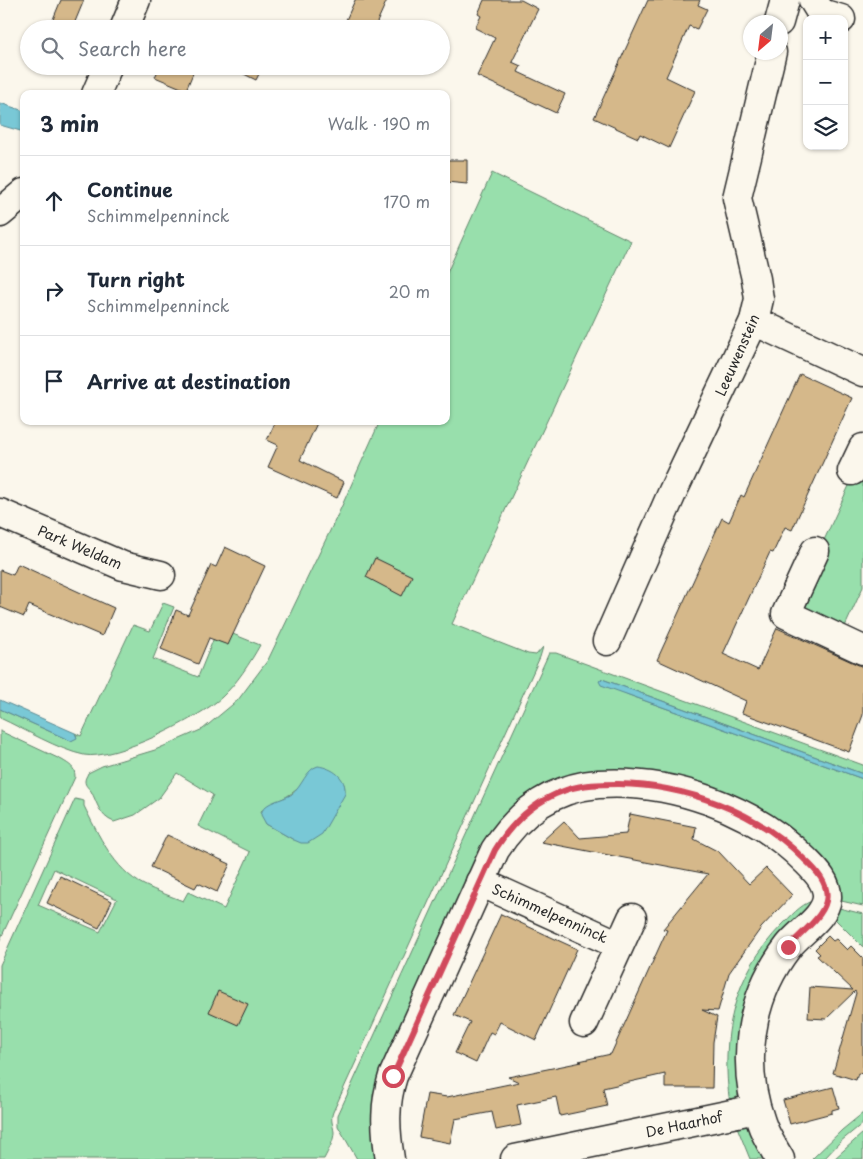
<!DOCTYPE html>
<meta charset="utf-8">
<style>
body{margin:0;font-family:"Playpen Sans",sans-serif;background:#f2f2f3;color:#1f2937}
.controls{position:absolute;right:15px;top:15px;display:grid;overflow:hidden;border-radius:10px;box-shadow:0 1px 4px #0004}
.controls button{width:45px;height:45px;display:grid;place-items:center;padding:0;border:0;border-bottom:1px solid #e0e1e3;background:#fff;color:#1f2937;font:25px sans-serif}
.compass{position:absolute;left:743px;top:15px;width:45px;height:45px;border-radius:50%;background:#fff;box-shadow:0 1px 4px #0004;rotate:208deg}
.stop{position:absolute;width:15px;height:15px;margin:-11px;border:4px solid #d1495b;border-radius:50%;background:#fff}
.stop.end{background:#d1495b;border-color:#fff;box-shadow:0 1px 5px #0008}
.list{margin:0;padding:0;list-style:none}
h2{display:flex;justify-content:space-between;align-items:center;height:65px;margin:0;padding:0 20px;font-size:21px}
h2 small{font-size:16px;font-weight:400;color:#747a83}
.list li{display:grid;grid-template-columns:32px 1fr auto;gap:15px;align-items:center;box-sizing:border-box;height:90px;padding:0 20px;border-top:1px solid #e0e1e3}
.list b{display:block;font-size:19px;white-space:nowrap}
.list p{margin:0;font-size:16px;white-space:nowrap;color:#747a83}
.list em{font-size:16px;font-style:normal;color:#747a83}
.icon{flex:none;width:28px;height:28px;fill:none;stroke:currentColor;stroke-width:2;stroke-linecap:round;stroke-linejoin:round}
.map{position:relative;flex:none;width:863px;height:1159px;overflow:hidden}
.search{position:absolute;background:#fff;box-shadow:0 1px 4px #0004;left:20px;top:20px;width:430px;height:55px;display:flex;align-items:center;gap:12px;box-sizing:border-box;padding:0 18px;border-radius:28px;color:#747a83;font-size:19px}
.panel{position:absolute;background:#fff;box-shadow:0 1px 4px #0004;left:20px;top:90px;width:430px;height:335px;border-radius:10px}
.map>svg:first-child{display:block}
.green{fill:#98dfac;stroke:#62856c;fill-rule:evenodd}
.water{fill:#79c8d6;stroke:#5a8992}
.building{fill:#d5b88a;stroke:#2b2b2b}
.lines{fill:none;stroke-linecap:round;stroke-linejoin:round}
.minor-casing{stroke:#2b2b2b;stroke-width:31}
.minor{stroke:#fbf7ec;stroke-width:28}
.route{stroke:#d1495b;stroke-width:6}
.labels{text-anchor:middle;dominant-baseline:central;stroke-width:4;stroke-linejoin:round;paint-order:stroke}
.street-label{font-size:14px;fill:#2b2b2b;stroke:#fbf7ec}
</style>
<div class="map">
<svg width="863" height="1159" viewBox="0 0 863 1159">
<rect width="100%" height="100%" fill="#fbf7ec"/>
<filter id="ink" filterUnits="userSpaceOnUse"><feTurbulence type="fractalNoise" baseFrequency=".02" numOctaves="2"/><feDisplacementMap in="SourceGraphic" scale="10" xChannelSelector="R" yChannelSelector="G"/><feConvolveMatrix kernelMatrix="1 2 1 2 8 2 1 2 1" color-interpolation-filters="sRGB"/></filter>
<g filter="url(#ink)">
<!-- green -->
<g class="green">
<path d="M492,173l139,68 -179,383 76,30 8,1 7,-8 -3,10 -207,455c-3,8 0,12 1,20 0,9 -6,19 -10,27h-324v-194l75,-166 9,2v5c14,28 30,64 60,79 12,6 26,11 39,16l5,-9 36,17 26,-57 -52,-26 15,-31 -36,-22 -18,25 -24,17 -21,7c-15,-6 -16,-18 -23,-31 -2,-3 -6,-5 -6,-10 0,-3 2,-5 3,-8l14,-7 53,-16 48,-21 35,-29 30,-40 72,-150 40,-89h66v-146zM344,784l1,10 -51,46 -28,-16 -5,-13c13,-11 28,-12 40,-26zM54,869l63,30 -17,33 -62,-27z"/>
<polygon points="853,477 863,481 863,587 842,633 792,610"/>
<path d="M163,603l11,4 -21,52 45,18 20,-49 42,17c-10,18 -23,38 -38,52 -22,21 -108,64 -138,58 -25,-5 -60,-26 -84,-37v-9l71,32 6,-5 -2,-3 6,3 52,-111 17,6z"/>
<polygon points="549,653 556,653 863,765 863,774 602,679 600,681 629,695 863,779 863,906 837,900 738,802 536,794 381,1077 380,1159 357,1159 338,1126 338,1115"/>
<path d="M0,731l62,29c8,5 13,7 13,17l-75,163z"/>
<path d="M812,901l3,1 -21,25 -53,163 -6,10 -5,4c-10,-67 3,-129 52,-179 8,-8 18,-20 30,-24z"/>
<polygon points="835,907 863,914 863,947 831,915"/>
<polygon points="863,1113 863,1123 840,1142 824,1159 812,1159 842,1130"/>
<path d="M735,1122c20,2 25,21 34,37h-19z"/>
<polygon points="863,1133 863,1159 834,1159"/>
</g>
<!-- water -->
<g class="water">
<polygon points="0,103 24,111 24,132 0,125"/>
<polygon points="602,679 863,774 863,779 601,685 599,681"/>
<polygon points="0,700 75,733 77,738 71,741 0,709"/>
<path d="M318,766c14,2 29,11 27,28l-23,40 -14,9h-7l-7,-3 -28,-16 -5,-9c2,-14 21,-14 31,-21 10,-7 14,-25 26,-28z"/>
</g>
<!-- building -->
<g class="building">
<polygon points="61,0 84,0 72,29 49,29"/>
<polygon points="355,0 387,0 374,29 342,29"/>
<polygon points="484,0 521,0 538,9 512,62 521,66 518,72 565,94 556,113 477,76 495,38 475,28 481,16 478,14"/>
<polygon points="648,0 700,0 698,5 707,9 697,29 689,26 666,77 695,91 669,148 640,134 638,138 594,118"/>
<polygon points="160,66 196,66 186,90 155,77"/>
<polygon points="237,66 263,66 256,80 236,70"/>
<polygon points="446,160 467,160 467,184 446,182"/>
<polygon points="800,374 852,398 792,530 785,527 773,553 770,552 723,654 758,670 777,628 863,667 863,715 849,752 742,713 746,701 657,660 722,518 729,522 741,495 744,497"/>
<polygon points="276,421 318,421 300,460 344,482 337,498 268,467 278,445 267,440"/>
<polygon points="225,547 265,566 228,645 209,638 198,664 161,649 176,610 188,615 211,565 216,567"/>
<polygon points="375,558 412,576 402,596 366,577"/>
<polygon points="18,564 114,608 102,636 29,605 24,617 0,607 0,570 13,575"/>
<polygon points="630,814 696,827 694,839 719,852 749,884 766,868 792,895 761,928 729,973 718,1011 702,1010 717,1017 713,1042 712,1088 665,1088 665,1074 603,1088 607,1106 560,1116 556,1097 517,1105 521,1125 496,1130 492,1112 455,1119 450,1143 419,1137 427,1094 447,1097 519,1082 508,1077 582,1062 579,1061 611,1054 667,930 663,929 708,874 541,842 564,821 580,838 626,834"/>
<polygon points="167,835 230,864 217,892 198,883 195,888 151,867"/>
<polygon points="60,876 112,901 99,928 47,903"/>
<polygon points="501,914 577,949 536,1040 500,1022 494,1034 490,1032 476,1063 455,1053 470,1022 454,1015"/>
<polygon points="828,936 833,941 836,939 847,950 851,946 863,958 863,1074 858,1073 856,1080 833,1073 856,993 855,991 826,1019 808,1018 810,987 853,990 817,956 820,954 815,949"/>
<polygon points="218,991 248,1004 238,1025 209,1012"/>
<polygon points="833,1087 839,1108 832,1110 832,1113 790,1124 783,1100"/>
</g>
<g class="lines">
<defs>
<g id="minor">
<polyline points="813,0 821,13 841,19"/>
<polyline points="779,22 785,0"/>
<polyline points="124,29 136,0"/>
<polyline points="96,94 108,66"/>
<polyline points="0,213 24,193"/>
<polyline points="754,321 863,372"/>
<polyline points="852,471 863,448"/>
<polyline points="0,513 123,566 161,575"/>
<polyline points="815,551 786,614 863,650"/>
<polyline points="607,641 673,491 754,321 759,299 756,279 737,198 772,52"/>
<polyline points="480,882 619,945"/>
<polyline points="584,1023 632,918"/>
<path d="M390,1159c-5,-30 -6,-55 3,-83l102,-226c24,-38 58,-62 103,-66 74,-5 155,24 207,76 10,10 23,22 22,38 -2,20 -28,34 -39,49 -39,50 -48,117 -27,175 4,13 12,25 19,37"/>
<polyline points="515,1159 756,1109"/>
</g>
</defs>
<!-- minor casing -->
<use href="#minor" class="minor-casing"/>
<!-- minor -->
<use href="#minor" class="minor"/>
</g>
</g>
<g class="lines" filter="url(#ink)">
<!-- route -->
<path class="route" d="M393,1076l102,-226c17,-28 39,-49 71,-60 17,-6 35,-6 52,-6 67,1 139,27 186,75 11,10 26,25 22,42 -3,16 -27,34 -38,46"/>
</g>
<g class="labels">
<!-- street labels -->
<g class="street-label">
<text transform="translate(737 355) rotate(-66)">Leeuwenstein</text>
<text transform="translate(80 547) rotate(23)">Park Weldam</text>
<text transform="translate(550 913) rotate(24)">Schimmelpenninck</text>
<text transform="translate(684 1124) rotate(-12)">De Haarhof</text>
</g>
</g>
</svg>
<div class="controls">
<button>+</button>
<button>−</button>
<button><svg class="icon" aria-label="layers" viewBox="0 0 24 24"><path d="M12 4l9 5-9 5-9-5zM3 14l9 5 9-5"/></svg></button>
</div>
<svg class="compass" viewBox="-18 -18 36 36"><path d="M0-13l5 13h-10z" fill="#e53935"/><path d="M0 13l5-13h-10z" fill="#747a83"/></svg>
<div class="stop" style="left:393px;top:1076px"></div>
<div class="stop end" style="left:788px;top:947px"></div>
<div class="search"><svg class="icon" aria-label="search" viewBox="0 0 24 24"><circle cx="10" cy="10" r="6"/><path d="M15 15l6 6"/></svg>Search here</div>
<section class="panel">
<h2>3 min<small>Walk · 190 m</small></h2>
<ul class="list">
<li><svg class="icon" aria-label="ahead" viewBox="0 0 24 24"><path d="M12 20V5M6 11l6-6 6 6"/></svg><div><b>Continue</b><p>Schimmelpenninck</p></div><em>170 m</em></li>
<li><svg class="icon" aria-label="right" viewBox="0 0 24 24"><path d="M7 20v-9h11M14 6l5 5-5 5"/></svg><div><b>Turn right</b><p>Schimmelpenninck</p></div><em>20 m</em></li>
<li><svg class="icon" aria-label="arrive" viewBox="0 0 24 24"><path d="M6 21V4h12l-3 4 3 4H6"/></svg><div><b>Arrive at destination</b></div></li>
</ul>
</section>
</div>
